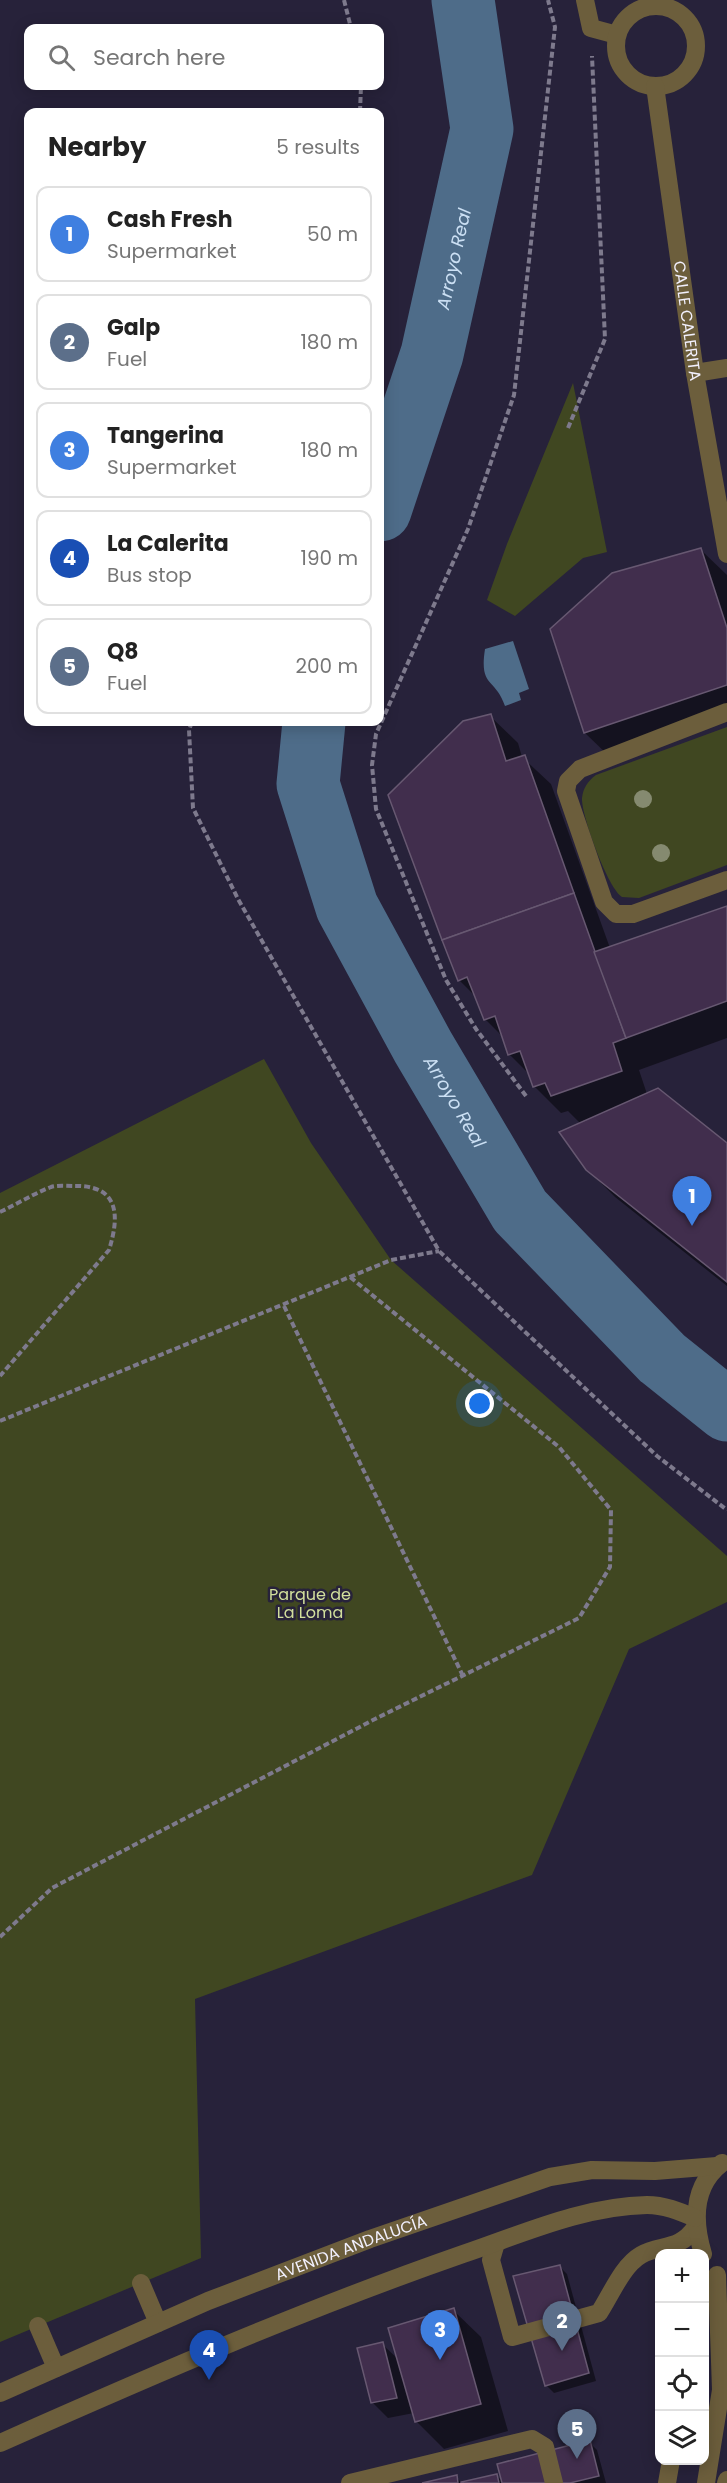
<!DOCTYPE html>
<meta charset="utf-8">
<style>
body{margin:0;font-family:Poppins,sans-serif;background:#f2f2f2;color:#222}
.controls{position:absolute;right:18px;bottom:18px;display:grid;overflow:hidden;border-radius:12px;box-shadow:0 3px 15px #0003}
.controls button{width:54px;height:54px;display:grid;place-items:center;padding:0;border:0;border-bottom:2px solid #e0e0e0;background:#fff;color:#222;font:30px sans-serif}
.you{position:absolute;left:480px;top:1404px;width:21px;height:21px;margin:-15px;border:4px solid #fff;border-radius:50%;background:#1a73e8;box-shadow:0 0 0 9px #1a73e833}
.badge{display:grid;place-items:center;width:39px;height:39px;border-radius:50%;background:#775780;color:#fff;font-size:20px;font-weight:700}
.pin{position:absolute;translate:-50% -50px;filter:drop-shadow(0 2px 3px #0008)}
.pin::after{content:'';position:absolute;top:32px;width:21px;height:18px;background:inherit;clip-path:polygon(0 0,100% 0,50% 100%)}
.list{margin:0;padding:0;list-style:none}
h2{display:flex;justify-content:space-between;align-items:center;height:78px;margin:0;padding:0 24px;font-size:26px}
h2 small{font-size:20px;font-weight:400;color:#767676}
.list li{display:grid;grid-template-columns:39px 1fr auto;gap:18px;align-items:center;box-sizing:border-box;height:96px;margin:0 12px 12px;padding:0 12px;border:2px solid #e0e0e0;border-radius:12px}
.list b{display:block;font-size:22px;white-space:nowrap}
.list p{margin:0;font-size:20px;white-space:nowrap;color:#767676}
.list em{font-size:20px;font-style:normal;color:#767676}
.icon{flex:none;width:33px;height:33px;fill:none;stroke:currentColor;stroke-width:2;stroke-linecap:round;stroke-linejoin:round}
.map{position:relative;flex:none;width:727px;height:2483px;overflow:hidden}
.search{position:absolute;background:#fff;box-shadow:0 3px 15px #0003;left:24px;top:24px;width:360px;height:66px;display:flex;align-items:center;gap:15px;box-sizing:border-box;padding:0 21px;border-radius:12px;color:#767676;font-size:22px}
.panel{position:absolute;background:#fff;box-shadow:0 3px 15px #0003;left:24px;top:108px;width:360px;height:618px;border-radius:12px}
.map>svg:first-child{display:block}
.green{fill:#404721}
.water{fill:#4e6c89}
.shadow{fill:#0007}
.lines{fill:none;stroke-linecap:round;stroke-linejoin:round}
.river{stroke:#4e6c89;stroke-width:63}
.building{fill:#412e4d;stroke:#675871;stroke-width:1.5}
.path{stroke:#7e7a8d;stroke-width:4;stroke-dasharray:6 3;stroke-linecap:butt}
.minor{stroke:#6c5e3c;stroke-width:18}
.tree{fill:#858a70}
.labels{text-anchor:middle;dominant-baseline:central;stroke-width:5;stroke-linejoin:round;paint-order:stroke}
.street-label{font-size:16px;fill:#f2f0fd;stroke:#27223a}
.park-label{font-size:16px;fill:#d2df9c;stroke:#27223a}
.water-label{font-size:18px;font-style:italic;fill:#cce0f4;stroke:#27223a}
</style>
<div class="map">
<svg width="727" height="2483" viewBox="0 0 727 2483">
<rect width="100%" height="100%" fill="#27223a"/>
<!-- green -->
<g class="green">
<polygon points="573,383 607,552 583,558 515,616 487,600 507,544"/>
<path d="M727,727v138l-88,33 -17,-1c-14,-8 -41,-82 -40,-99 1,-10 6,-17 14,-23z"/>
<polygon points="264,1059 311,1143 391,1260 727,1556 727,1602 629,1649 532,1875 195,1999 201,2258 0,2342 0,1193"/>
</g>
<!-- water -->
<path class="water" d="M513,641l16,48 -10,4 2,7 -16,6c-10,-29 -26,-18 -20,-57z"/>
<!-- shadow -->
<g class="shadow">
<polygon points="701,550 727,575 727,721 613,760 585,733"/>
<polygon points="490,716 518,743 522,757 551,784 610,948 727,906 727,1038 639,1070 647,1094 727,1144 727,1286 615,1197 587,1169 581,1124 568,1111 561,1113 534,1086 530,1075 509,1054 504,1038 485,1019 477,998 459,980"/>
<polygon points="559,2266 567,2274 596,2381 554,2393 546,2385"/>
<polygon points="453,2310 481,2337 508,2431 444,2449 416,2421 414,2413 388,2418 373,2403 382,2344 399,2360"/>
<polygon points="589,2442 597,2450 606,2483 428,2483 456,2477 462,2483 496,2475 503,2482"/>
</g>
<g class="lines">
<!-- river -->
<g class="river">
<path id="s1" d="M380,510l52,-156 50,-225 -19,-129"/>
<path id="s2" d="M314,722l-6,62 39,123 76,140 97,164 142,147 65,52"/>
</g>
</g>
<!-- building -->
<g class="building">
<polygon points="701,548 727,628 727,685 584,733 550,629 612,573"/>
<polygon points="491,714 506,761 525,755 574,893 442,940 388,795 463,721"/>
<polygon points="574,893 626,1038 613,1043 622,1071 551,1096 545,1083 533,1087 520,1051 508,1055 495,1016 484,1020 467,977 458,981 442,940"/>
<polygon points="727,906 727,1001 626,1038 594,952"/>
<polygon points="658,1088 727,1143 727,1282 586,1170 559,1132"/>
<polygon points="560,2265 589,2373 545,2386 513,2276"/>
<polygon points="454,2308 481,2404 415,2422 388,2328"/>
<polygon points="383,2342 397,2398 371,2403 357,2348"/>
<polygon points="590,2440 599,2476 570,2483 502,2483 497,2464"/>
<polygon points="497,2474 499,2483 461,2483 461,2482"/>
<polygon points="457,2475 458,2483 422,2483"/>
</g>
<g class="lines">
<!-- path -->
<g class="path">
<polyline points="344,0 351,28"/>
<polyline points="360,112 361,86"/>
<polyline points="568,428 605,339 592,56"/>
<polyline points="192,722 189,730 193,808 238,899 439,1251 657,1456 727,1510"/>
<polyline points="526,1096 476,1029 446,980 376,809 372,765 376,734 468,529 514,395 555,27 548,0"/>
<path d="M0,1212c17,-8 33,-18 51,-25 6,-2 16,-1 23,-1 45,-1 46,29 35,64l-109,126"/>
<polyline points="284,1306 463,1676"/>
<polyline points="0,1421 391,1260 439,1251"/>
<polyline points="0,1937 52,1888 375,1719 579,1618 610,1567 611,1510 559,1447 350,1277"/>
</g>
<!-- minor -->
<g class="minor">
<polyline points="585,0 591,28 617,35"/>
<circle cx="656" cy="46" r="40"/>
<path id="s3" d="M655,86l40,287 32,181"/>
<polyline points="695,373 727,368"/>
<polyline points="727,712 580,769 568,781 566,791 604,902 616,914 633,914 727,880"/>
<path d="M496,2243l-5,17 21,77 87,-24c12,-18 23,-47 42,-58 19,-11 38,-4 54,-27"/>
<path d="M703,2254c-10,-33 -11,-68 19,-91"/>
<polyline points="141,2283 158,2323"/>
<polyline points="38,2326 56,2368"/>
<path id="s4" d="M0,2393l208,-92 162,-62 180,-62 42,-7 63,1 62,-5"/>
<path d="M0,2443c153,-68 305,-134 463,-189 59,-20 121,-48 184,-49 17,0 32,6 48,13"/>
<polyline points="350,2483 532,2439 545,2447 554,2483"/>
<polyline points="667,2483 671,2460"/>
<polyline points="706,2483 721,2390 717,2275"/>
<polyline points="726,2483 727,2480"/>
</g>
</g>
<!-- trees -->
<g class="tree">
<circle cx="643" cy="799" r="9"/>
<circle cx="661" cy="853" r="9"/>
</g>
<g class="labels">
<!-- street labels -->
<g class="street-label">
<text stroke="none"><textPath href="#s3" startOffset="237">CALLE CALERITA</textPath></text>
<text stroke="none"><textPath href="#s4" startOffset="380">AVENIDA ANDALUCÍA</textPath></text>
</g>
<!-- park labels -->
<g class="park-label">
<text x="310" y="1594">Parque de<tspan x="310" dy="18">La Loma</tspan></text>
</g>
<!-- water labels -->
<g class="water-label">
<text stroke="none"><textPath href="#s1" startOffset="262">Arroyo Real</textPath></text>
<text stroke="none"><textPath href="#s2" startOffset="414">Arroyo Real</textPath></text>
</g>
</g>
</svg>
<div class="controls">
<button>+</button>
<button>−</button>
<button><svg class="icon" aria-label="locate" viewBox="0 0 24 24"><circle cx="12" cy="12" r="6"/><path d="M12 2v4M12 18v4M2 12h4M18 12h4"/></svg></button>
<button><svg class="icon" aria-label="layers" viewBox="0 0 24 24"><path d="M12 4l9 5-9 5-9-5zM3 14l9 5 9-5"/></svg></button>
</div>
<div class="you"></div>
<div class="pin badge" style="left:692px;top:1226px;background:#3f7fe0">1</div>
<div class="pin badge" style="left:562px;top:2351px;background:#5c6f8a">2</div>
<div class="pin badge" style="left:440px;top:2360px;background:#3f7fe0">3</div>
<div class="pin badge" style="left:209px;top:2380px;background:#1a4fb4">4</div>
<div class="pin badge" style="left:577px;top:2459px;background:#5c6f8a">5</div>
<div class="search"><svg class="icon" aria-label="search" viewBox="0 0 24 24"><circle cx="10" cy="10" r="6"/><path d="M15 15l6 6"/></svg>Search here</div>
<section class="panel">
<h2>Nearby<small>5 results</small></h2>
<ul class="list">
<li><span class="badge" style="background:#3f7fe0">1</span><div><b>Cash Fresh</b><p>Supermarket</p></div><em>50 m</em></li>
<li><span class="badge" style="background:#5c6f8a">2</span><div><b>Galp</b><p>Fuel</p></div><em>180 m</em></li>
<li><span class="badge" style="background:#3f7fe0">3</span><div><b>Tangerina</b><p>Supermarket</p></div><em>180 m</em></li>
<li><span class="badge" style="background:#1a4fb4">4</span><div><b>La Calerita</b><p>Bus stop</p></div><em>190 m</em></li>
<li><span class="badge" style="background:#5c6f8a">5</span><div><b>Q8</b><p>Fuel</p></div><em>200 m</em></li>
</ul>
</section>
</div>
